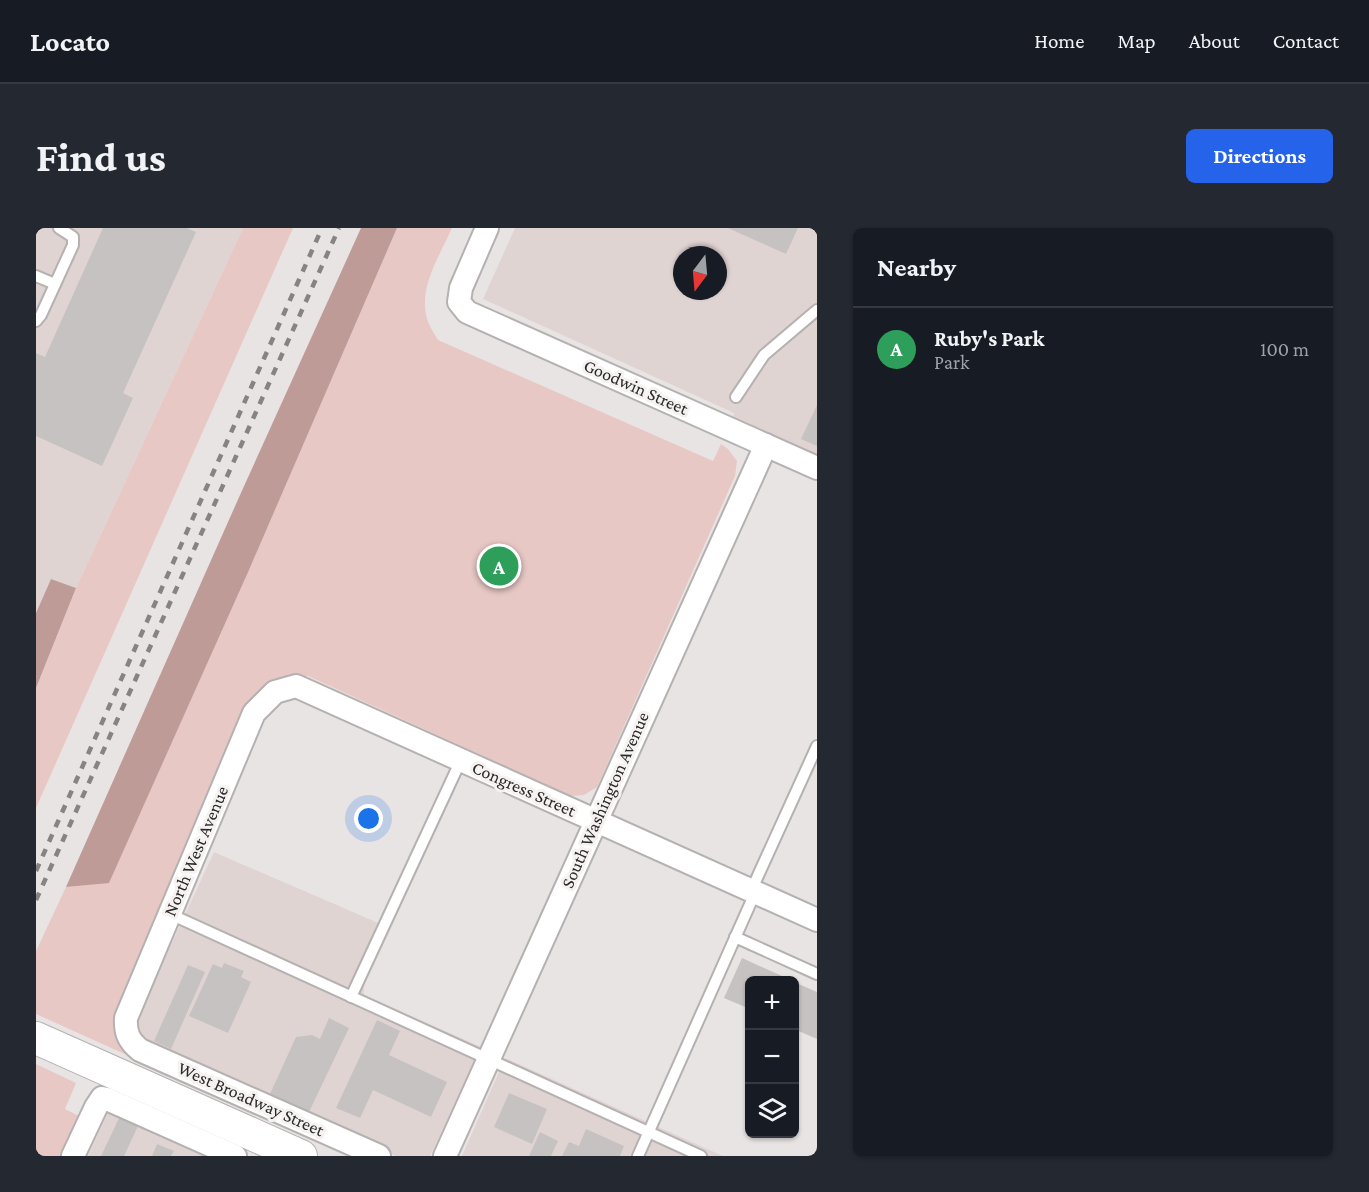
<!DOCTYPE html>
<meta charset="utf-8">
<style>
body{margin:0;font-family:"Crimson Pro",serif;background:#242831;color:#f1f3f6}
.controls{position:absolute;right:18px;bottom:18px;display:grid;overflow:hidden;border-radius:9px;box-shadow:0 2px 4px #0004}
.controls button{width:54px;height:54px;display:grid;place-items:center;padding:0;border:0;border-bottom:2px solid #363941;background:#171b24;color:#f1f3f6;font:30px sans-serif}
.compass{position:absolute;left:637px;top:18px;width:54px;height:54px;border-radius:50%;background:#171b24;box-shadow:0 2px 4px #0004;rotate:196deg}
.you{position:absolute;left:333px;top:591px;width:21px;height:21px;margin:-15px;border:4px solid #fff;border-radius:50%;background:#1a73e8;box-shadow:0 0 0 9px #1a73e833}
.badge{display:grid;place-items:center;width:39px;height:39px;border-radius:50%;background:#2563eb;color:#fff;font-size:20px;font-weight:700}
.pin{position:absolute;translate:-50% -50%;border:3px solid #fff;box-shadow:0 2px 6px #0006}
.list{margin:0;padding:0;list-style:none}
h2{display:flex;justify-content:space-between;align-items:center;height:78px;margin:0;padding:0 24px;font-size:26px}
h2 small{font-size:20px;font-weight:400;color:#9ea1a6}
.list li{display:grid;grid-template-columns:39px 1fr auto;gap:18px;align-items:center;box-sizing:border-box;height:84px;padding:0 24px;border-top:2px solid #363941}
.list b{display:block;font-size:22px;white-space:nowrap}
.list p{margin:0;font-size:20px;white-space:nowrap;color:#9ea1a6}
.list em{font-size:20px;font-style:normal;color:#9ea1a6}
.icon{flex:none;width:33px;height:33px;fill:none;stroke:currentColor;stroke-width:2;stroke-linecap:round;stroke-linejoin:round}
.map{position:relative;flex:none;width:781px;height:928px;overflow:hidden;border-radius:9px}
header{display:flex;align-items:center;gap:36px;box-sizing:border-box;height:84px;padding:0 30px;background:#171b24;border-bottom:2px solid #363941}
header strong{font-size:28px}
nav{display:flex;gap:33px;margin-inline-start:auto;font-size:21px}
.intro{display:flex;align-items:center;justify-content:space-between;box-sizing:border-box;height:144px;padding:0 36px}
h1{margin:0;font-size:42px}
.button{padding:15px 27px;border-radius:9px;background:#2563eb;color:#fff;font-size:21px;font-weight:700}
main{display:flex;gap:36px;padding:0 36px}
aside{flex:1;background:#171b24;border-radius:9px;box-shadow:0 2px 4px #0004}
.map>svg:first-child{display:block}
.built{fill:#e0d4d3;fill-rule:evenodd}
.green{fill:#e7c8c5}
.forest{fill:#bf9b98}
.building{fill:#c6c2c2}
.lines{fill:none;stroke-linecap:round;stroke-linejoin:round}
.service-casing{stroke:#b5b1b1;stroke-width:14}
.minor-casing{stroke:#b5b1b1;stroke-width:26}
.secondary-casing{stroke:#b5b1b1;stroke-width:34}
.service{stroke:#fff;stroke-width:10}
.minor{stroke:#fff;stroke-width:22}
.secondary{stroke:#fff;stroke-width:32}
.rail{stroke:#868383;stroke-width:4.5;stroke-dasharray:8 8;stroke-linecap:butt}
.labels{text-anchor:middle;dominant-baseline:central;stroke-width:6;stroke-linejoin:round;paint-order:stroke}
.street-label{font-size:18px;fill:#2b2929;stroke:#f6f2f1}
</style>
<header>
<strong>Locato</strong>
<nav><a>Home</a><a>Map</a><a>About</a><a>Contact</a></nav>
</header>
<div class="intro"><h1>Find us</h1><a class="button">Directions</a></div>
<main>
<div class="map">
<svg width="781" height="928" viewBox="0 0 781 928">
<rect width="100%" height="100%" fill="#e9e4e4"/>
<!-- built -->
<g class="built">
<polygon points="0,0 207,0 40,360 15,351 0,385"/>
<path d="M479,0h302v232l-85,-38 2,-9 -251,-114zM646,27h36v36h-36z"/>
<polygon points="178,624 354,700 328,757 328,767 445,819 394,928 360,928 112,816 105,806 102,796 102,788"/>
<polygon points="469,830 687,928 426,928"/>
<polygon points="74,880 182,928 52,928"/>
</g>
<!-- green -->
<g class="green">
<polygon points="207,0 257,0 0,580 0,460 40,360"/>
<path d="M361,0h55c-12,27 -34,60 -25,90 2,8 7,15 11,22l275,121 8,-17 7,5 9,12 -2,15 -138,311 -13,8 -13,1 -263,-120 -31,5 -155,363 7,12 -93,-42v-63l30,-64 43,-5 140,-312z"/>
<polygon points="0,836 40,855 29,881 43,888 25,928 0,928"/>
</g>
<!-- forest -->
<g class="forest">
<polygon points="325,0 361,0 213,342 73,655 30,659 204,267"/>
<polygon points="15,351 40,360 0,460 0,385"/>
</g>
<!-- building -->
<g class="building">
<polygon points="67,0 151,0 160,4 87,165 97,170 66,238 0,208 0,125 9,129"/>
<polygon points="692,0 762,0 750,26"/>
<polygon points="781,177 781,218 765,211"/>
<polygon points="706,730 755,752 714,752 714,781 688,770"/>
<polygon points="188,735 208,743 205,749 215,754 192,805 153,788 177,736 186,740"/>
<polygon points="152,737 169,744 135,821 118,813"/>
<polygon points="758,754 781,764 781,811 758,801"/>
<polygon points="293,790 313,800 273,884 234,866 260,809 276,807 284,811"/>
<polygon points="341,792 364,803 353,827 411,854 395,889 337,862 324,890 300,880"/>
<polygon points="473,865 511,881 496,916 458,899"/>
<polygon points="84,888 103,896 88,928 65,928"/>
<polygon points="550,901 588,918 584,928 526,928 533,914 543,918"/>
<polygon points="504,904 522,913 515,928 493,928"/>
<polygon points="121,916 138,923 135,928 116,928"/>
</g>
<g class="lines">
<defs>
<g id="service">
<polyline points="0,48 19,56"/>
<polyline points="0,93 5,87 37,17 37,9 23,0"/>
<polyline points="700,169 728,127 781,82"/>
<polyline points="715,663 781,518"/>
<polyline points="134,686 665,928"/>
<polyline points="699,709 781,746"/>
<polyline points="315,769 425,532"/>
<polyline points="602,928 719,665"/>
</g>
<g id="minor">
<polyline points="451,0 425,60 423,74 431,84 781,240"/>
<polyline points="37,928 60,879 66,870 71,871 199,928"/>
<path d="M343,928l-239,-106c-11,-9 -15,-17 -14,-32l128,-305 21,-21 21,-6 521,234"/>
<polyline points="409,928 730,217"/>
</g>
<polyline id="secondary" points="0,810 265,928"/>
</defs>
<!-- service casing -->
<use href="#service" class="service-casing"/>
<!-- minor casing -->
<use href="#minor" class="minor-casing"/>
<!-- secondary casing -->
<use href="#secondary" class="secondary-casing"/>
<!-- service -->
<use href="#service" class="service"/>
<!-- minor -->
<use href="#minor" class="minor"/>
<!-- secondary -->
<use href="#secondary" class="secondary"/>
<!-- rail -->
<g class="rail">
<polyline points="0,643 286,0"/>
<polyline points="0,672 303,0"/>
</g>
</g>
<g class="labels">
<!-- street labels -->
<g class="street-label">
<text transform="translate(600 159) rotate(24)">Goodwin Street</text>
<text transform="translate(488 561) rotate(24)">Congress Street</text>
<text transform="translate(569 572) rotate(-66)">South Washington Avenue</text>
<text transform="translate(160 623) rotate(-67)">North West Avenue</text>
<text transform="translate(215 871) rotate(24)">West Broadway Street</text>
</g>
</g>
</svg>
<div class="controls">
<button>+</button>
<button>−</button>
<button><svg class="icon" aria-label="layers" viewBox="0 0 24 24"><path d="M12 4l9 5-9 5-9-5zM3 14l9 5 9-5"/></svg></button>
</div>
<svg class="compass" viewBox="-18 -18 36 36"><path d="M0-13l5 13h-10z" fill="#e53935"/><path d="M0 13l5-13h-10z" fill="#9ea1a6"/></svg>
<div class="you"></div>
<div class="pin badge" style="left:463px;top:338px;background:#2e9e5b">A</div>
</div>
<aside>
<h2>Nearby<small></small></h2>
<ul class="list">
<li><span class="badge" style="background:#2e9e5b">A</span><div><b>Ruby's Park</b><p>Park</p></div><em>100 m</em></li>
</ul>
</aside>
</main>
